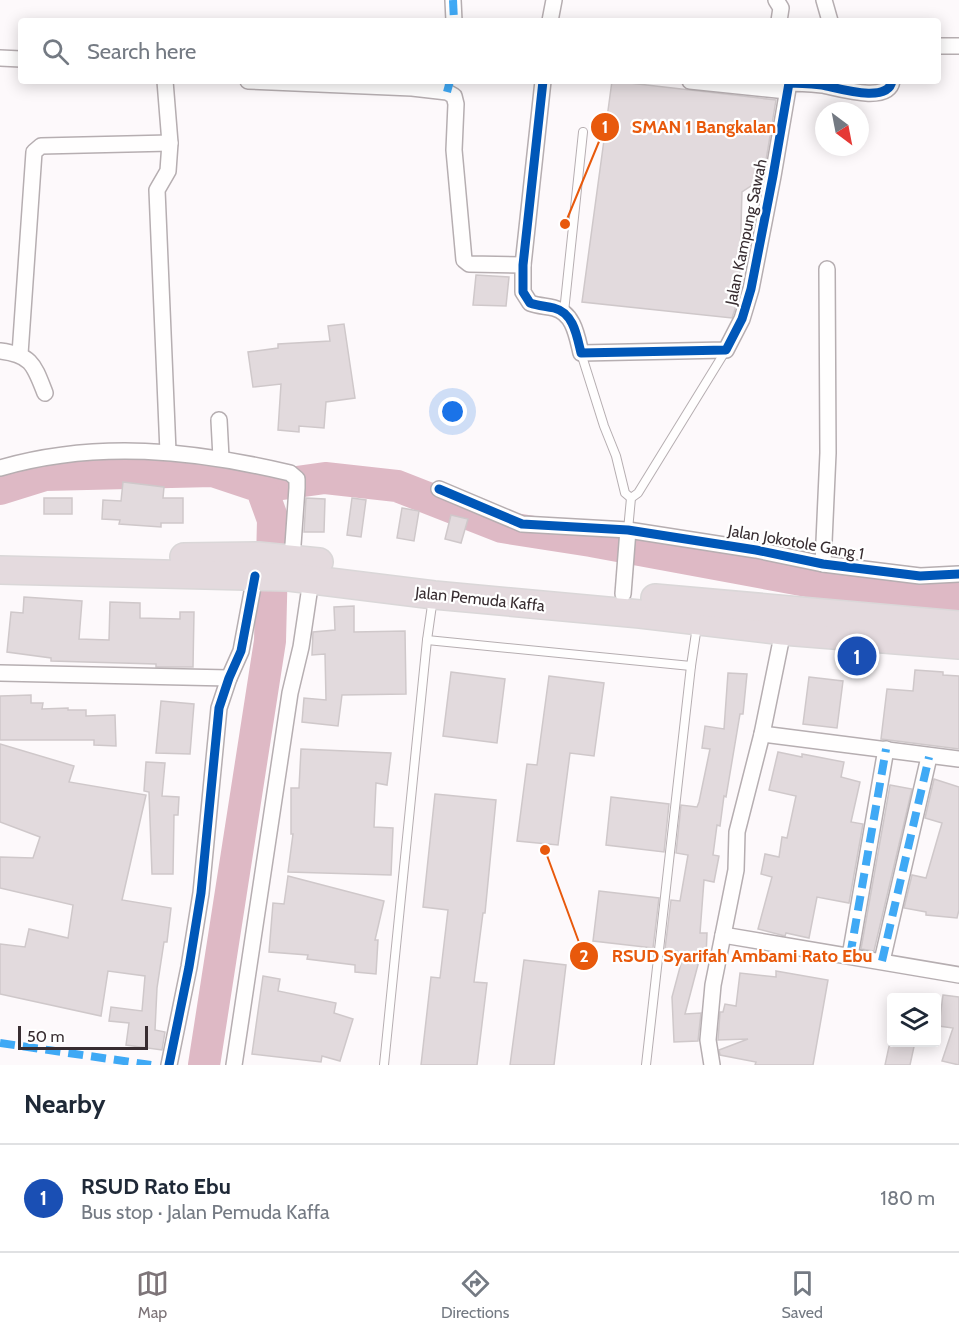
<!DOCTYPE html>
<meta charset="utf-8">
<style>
body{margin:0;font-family:Cabin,sans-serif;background:#f6f6f7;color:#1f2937}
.controls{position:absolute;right:18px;bottom:18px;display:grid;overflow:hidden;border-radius:6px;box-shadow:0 3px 15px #0003}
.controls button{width:54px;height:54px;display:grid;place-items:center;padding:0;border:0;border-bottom:2px solid #e0e1e3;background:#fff;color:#1f2937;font:30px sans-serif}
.compass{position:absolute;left:815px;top:102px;width:54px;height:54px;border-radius:50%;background:#fff;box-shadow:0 3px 15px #0003;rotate:148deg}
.scale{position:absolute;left:18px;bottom:15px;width:130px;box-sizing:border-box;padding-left:6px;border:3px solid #382d31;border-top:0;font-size:16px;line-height:21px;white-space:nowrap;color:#382d31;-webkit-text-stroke:4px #fff;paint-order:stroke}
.you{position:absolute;left:453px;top:412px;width:21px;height:21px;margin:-15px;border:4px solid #fff;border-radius:50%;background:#1a73e8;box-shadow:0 0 0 9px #1a73e833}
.badge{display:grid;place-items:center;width:39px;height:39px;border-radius:50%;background:#7d7478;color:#fff;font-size:20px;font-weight:700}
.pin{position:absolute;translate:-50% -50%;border:3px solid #fff;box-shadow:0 2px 6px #0006}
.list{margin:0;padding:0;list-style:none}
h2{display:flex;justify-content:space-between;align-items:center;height:78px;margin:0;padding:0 24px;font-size:26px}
h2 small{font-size:20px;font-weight:400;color:#747a83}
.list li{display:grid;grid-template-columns:39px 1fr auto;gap:18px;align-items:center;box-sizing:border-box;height:108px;padding:0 24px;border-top:2px solid #e0e1e3}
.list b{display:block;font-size:22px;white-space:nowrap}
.list p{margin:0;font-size:20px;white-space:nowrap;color:#747a83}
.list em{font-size:20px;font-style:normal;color:#747a83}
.icon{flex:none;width:33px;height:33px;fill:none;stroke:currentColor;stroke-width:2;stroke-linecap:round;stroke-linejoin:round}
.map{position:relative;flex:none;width:959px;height:1065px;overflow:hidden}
.search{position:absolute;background:#fff;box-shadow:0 3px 15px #0003;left:18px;right:18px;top:18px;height:66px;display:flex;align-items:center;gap:15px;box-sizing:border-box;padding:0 21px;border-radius:6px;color:#747a83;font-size:22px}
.sheet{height:186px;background:#fff}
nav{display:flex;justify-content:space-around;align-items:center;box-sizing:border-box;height:84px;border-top:2px solid #e0e1e3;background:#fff;font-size:16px;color:#747a83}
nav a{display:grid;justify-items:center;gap:3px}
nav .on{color:#7d7478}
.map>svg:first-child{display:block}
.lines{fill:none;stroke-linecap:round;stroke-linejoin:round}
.river{stroke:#deb9c5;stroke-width:32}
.building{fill:#e2dadd;stroke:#cfc8ca;stroke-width:1.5}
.lane-casing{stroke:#b6aeb1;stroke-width:10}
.street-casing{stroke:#b6aeb1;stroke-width:18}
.highway-casing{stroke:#dad7d8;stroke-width:30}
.lane{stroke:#fffefe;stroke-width:8}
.street{stroke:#fffefe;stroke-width:15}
.highway{stroke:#e4dade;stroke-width:27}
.quiet{stroke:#3fa9f5;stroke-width:8;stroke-dasharray:15 8;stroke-linecap:butt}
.cycleway-casing{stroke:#fff;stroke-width:13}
.cycleway{stroke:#0057b8;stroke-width:9}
.labels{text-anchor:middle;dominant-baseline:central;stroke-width:4.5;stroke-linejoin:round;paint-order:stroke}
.street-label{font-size:16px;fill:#382d31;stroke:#fff}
.leader{fill:none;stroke:#e8590c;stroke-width:2}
.callout-dot{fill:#e8590c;stroke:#fff;stroke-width:2}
.mark-label{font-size:18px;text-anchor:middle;font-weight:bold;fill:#fff}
.callout-label{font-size:18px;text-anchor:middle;font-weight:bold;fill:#e8590c;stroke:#fff;stroke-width:4.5;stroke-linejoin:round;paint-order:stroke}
</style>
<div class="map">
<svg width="959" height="1065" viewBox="0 0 959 1065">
<rect width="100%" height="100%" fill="#fdf9fb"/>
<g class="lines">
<!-- river -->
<g class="river">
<polyline points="261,487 325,478 397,486 502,527 591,541 834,586 959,595"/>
<polyline points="0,489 45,475 213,471 261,487 273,520 270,641 204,1065"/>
</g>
</g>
<!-- building -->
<g class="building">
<polygon points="612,81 776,100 763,178 742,192 739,297 732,318 582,302"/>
<polygon points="476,275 509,277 506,306 473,305"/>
<polygon points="344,324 355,398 326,402 324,428 299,426 299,432 278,430 281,384 253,387 248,352 278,348 278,344 330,341 328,326"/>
<polygon points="123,482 164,487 163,498 183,498 183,523 161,523 161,527 119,524 120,520 102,519 103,500 121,501"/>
<rect x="44" y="498" width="28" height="16"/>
<polygon points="306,498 325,499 324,532 304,532"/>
<polygon points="352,498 366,500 361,537 347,535"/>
<polygon points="402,508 419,511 414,541 397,538"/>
<polygon points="451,515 468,519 461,543 445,539"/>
<polygon points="24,597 82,601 79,639 109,640 110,602 140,603 140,618 180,619 180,612 194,612 193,667 156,667 156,664 51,661 51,658 7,652 11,612 23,613"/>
<polygon points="354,606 354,632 405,631 406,694 342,695 338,726 302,722 304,698 326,700 325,654 312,655 313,632 335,630 334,607"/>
<polygon points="915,670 943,672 943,675 959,676 959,749 881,739 887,689 913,691"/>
<polygon points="451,672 505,679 497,743 443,736"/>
<polygon points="728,673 747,674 743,714 740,714 726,797 724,796 720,826 717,825 713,855 719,856 714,882 704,880 700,933 707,933 706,957 700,957 685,1014 701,1013 698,1041 674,1042 672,997 683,956 677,956 677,951 665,949 671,900 680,901 688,855 676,853 681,805 697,807 699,802 710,749 702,748 705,726 724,729"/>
<polygon points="549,676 604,683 594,756 570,753 558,845 517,841 527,764 537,765"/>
<polygon points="809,677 843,681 837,728 803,724"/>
<polygon points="31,695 31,703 43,703 42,709 68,708 68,710 86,710 86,716 115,715 116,746 94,745 94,740 0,740 0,696"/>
<polygon points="161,701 194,704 190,754 156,753"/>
<polygon points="0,744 74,766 69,782 146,795 122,900 171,908 167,942 164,942 157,988 155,1030 165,1032 162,1050 126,1045 129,1023 109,1021 111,1007 142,1011 145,976 108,971 101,1016 0,994 0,944 25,947 29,929 68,938 73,905 0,888 0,857 33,858 40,837 0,822"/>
<polygon points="301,749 391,753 387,785 376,783 374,827 393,828 391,875 288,872 293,834 291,834 291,788 299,788"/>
<polygon points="778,752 802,757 802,754 844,762 841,777 860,782 851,822 863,824 849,903 817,897 809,938 786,933 785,936 758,929 772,877 761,874 765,854 779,857 782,837 787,838 796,796 769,790"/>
<polygon points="146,762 165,763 162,796 179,797 178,815 174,815 173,874 152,874 149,792 144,791"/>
<polygon points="934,779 959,787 959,910 957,918 926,915 926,912 904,908 912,875 926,878 942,823 925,818"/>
<polygon points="890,785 912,789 874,951 861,949"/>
<polygon points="435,794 496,800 485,913 483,913 474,982 487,983 477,1065 421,1065 431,977 440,978 448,910 423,907"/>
<polygon points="611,797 669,804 664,852 606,845"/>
<polygon points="288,876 384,901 375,940 378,940 376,974 355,972 355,965 307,959 308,955 269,952 273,903 284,904"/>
<polygon points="599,891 659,898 653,948 593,941"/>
<polygon points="524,960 566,965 554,1065 510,1065"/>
<polygon points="776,971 828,980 813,1065 755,1065 756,1062 720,1055 719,1050 748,1039 718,1040 720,1012 723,1012 725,1004 736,1006 740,973 776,977"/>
<polygon points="263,976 280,979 278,991 336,1003 334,1013 353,1019 340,1061 322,1056 321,1062 252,1054"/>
<polygon points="943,995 959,997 959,1065 942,1061 953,1028 939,1026"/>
<polygon points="890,1042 915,1042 910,1065 885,1065"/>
</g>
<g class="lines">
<defs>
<g id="lane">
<polyline points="564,312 583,132"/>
<polyline points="581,353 604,426 616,456 625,493 631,498"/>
<polyline points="628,530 631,498 638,493 726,350"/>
<polyline points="427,640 691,666"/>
<polyline points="384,1065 427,640 433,598"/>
<polyline points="646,1065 691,666 697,626"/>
</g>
<g id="street">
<polyline points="453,0 454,21"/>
<polyline points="776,0 781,8 779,21"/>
<polyline points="824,0 830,21"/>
<polyline points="550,21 554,0"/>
<polyline points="938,46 959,46"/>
<polyline points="0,58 21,59"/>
<polyline points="165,81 170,143 168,171 157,190 168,452"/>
<polyline points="248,81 412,88 447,92 454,96 456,104 454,150 464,260 469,264 523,265"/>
<path d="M543,81l-20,184v27l7,11c8,3 16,3 24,5 20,5 23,29 27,45l145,-3 16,-31 9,-30 22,-113 16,-93c11,0 22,1 33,2 16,3 66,19 70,-4"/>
<polyline points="690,81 787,91"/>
<path d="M0,351c32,4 34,14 45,42"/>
<polyline points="20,354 34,152 41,146 170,143"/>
<polyline points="219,420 221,458"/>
<path d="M0,468c97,-28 193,-18 290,5l7,6v9l-5,71"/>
<polyline points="439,489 522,524 628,530 756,550 823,564 920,576 959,574"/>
<polyline points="823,564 828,453 827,269"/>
<polyline points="623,594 628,530"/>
<polyline points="0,673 229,678"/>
<polyline points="762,734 959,759"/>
<polyline points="723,935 959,975"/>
<polyline points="850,956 886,749"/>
<polyline points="882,961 929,757"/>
<polyline points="169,1065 189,967 201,893 219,708 229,678 241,651 255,576"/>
<polyline points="234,1065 290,693 301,647 311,580"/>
<polyline points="712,1065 708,1040 713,985 736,870 737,832 762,734 783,631"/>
</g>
<g id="highway">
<polyline points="184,557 258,556 319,562"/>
<polyline points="0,570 289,577 434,595 640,614 783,631 959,645"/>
<polyline points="655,598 959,625"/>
</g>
</defs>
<!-- lane casing -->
<use href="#lane" class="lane-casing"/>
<!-- street casing -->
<use href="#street" class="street-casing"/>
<!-- highway casing -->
<use href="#highway" class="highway-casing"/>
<!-- lane -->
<use href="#lane" class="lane"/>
<!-- street -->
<use href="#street" class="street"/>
<!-- highway -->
<use href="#highway" class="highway"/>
<!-- quiet -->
<g class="quiet">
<polyline points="453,0 454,21"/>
<polyline points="447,92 450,81"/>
<polyline points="850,956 886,749"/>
<polyline points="882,961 929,757"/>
<polyline points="0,1043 151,1065"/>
</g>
<defs>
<g id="cycleway">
<path d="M543,81l-20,184v27l7,11c8,3 16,3 24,5 20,5 23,29 27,45l145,-3 16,-31 9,-30 22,-113 16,-93c11,0 22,1 33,2 16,3 66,19 70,-4"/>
<polyline points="439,489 522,524 628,530 756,550 823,564 920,576 959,574"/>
<polyline points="169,1065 189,967 201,893 219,708 229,678 241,651 255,576"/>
</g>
</defs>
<!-- cycleway casing -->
<use href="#cycleway" class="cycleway-casing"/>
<!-- cycleway -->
<use href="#cycleway" class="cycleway"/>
</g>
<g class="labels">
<!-- street labels -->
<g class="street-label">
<text transform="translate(746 232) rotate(-78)">Jalan Kampung Sawah</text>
<text transform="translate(796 542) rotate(10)">Jalan Jokotole Gang 1</text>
<text transform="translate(480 599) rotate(6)">Jalan Pemuda Kaffa</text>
</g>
</g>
<!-- callouts -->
<path class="leader" d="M565 224L605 127M545 850L584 956"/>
<g class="callout-dot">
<circle cx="565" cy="224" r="6"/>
<circle cx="545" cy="850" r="6"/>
<circle cx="605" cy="127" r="15"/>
<circle cx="584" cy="956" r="15"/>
</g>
<g class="mark-label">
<text x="605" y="133">1</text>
<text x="584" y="962">2</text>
</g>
<g class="callout-label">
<text x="704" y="133">SMAN 1 Bangkalan</text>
<text x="742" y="962">RSUD Syarifah Ambami Rato Ebu</text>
</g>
</svg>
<div class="controls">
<button><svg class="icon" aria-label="layers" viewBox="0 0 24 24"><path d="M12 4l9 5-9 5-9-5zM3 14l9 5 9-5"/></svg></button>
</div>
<svg class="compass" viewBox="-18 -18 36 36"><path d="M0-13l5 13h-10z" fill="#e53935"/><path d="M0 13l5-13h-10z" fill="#747a83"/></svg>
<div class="scale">50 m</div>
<div class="you"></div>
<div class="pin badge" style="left:857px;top:656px;background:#1a4fb4">1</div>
<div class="search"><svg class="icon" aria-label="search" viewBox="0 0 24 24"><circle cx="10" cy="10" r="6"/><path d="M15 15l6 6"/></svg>Search here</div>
</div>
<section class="sheet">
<h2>Nearby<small></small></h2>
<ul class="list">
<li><span class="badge" style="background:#1a4fb4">1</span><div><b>RSUD Rato Ebu</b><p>Bus stop · Jalan Pemuda Kaffa</p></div><em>180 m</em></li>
</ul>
</section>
<nav>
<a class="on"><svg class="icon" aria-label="map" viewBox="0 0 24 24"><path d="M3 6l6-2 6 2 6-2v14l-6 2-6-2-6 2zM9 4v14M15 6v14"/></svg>Map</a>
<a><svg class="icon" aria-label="directions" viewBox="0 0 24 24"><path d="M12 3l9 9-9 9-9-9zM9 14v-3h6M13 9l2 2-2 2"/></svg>Directions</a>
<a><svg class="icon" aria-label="saved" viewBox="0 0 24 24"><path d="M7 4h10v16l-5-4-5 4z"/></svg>Saved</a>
</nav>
